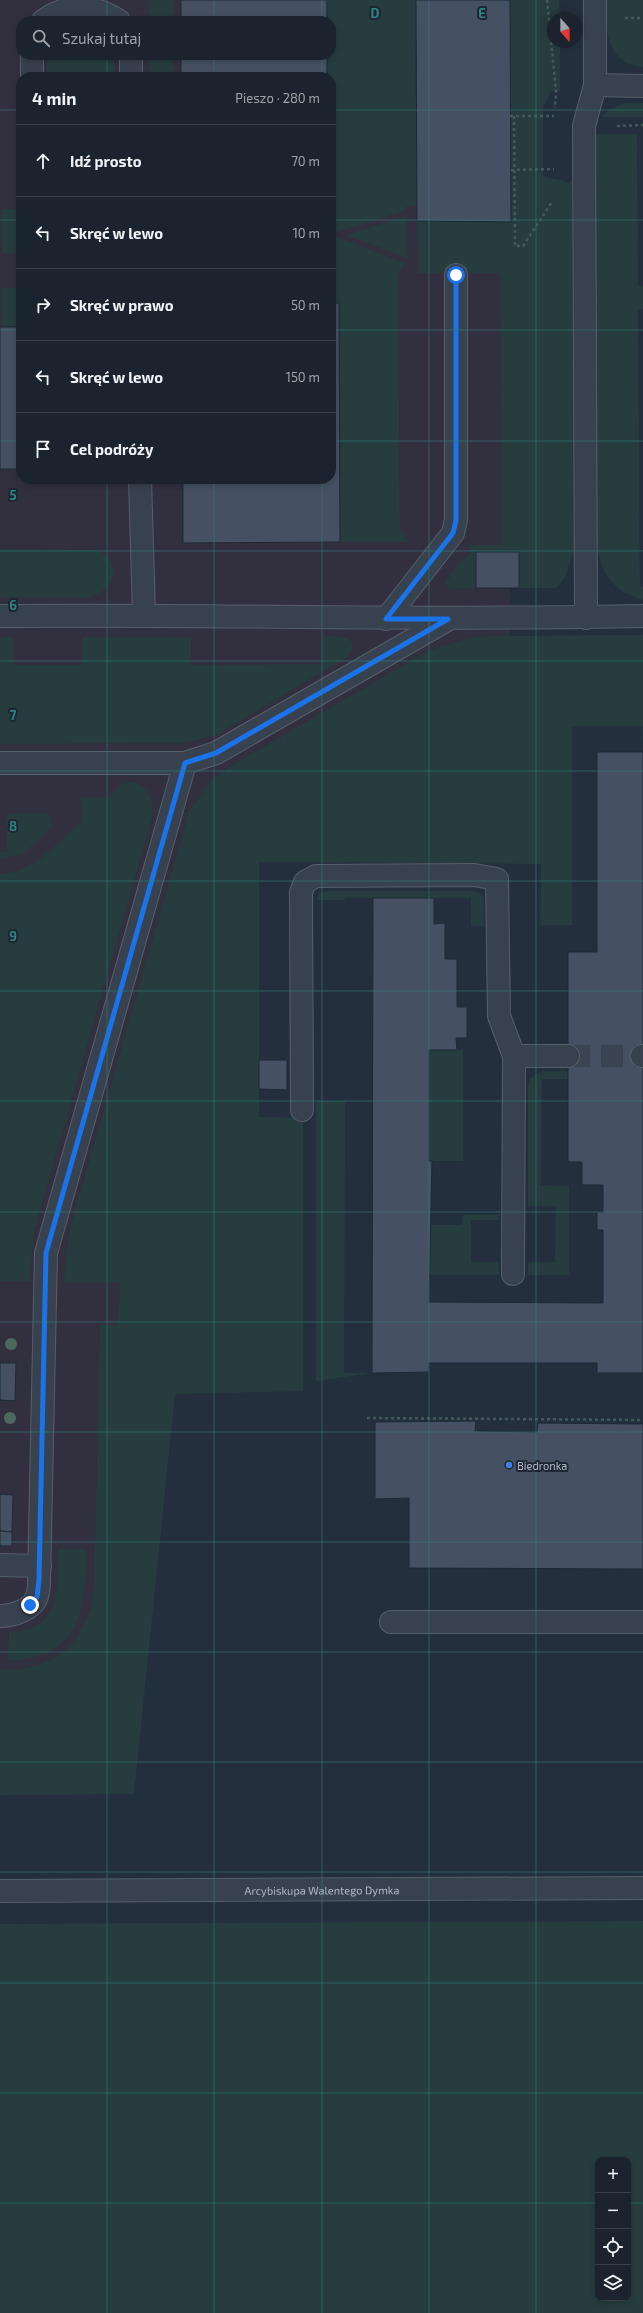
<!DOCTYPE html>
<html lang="pl">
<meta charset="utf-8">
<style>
body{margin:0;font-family:"Exo 2",sans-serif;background:#282f3a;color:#f1f3f6}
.controls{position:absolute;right:12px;bottom:12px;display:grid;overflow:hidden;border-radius:8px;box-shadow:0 2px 6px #0003}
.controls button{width:36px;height:36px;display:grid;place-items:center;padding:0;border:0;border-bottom:1px solid #39404a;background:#1b232e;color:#f1f3f6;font:20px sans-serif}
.compass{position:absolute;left:547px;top:12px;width:36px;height:36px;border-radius:50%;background:#1b232e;box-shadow:0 2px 6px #0003;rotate:159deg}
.stop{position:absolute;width:12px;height:12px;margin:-9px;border:3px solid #1a73e8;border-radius:50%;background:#fff}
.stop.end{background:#1a73e8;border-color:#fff;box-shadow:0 1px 4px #0008}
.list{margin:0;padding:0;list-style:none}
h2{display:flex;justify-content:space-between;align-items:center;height:52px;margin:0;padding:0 16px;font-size:17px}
h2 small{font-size:13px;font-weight:400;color:#a0a4aa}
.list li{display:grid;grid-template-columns:26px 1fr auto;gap:12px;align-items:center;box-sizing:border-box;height:72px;padding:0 16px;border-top:1px solid #39404a}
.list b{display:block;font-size:15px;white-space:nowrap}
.list em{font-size:13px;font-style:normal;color:#a0a4aa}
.icon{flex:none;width:22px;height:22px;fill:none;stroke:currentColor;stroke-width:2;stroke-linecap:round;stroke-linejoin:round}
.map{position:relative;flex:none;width:643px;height:2313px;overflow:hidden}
.search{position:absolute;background:#1b232e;box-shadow:0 2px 6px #0003;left:16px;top:16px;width:320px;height:44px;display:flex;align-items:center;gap:10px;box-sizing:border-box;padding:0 14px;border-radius:16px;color:#a0a4aa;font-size:15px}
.panel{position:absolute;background:#1b232e;box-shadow:0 2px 6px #0003;left:16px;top:72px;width:320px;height:412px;border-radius:16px}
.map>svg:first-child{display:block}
.medical{fill:#32303f;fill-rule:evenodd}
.green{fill:#263c3f;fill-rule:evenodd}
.building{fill:#455162;stroke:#1f2835}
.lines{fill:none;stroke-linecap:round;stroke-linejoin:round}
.minor-tunnel{stroke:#3a4453;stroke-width:22;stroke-dasharray:22 11;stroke-linecap:butt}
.minor-casing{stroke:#565f6c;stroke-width:24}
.path{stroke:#44595c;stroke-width:2.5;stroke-dasharray:3 3;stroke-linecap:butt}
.minor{stroke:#38414e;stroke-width:22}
.tree{fill:#4b6a5d}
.route{stroke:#1a73e8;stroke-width:5}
.grid{fill:none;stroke:#308480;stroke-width:1;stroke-opacity:0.55}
.shop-dot{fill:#3f7fe0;stroke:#1d2633;stroke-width:1.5}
.labels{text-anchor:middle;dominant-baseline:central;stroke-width:4;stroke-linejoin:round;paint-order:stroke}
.poi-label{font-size:11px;fill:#b4bcc9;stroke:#1d2633;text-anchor:start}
.street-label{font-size:11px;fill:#b4bcc9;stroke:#1d2633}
.grid-label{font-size:13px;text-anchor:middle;font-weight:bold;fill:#308480;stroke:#1d2633;stroke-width:4;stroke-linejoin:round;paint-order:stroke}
</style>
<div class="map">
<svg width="643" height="2313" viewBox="0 0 643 2313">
<rect width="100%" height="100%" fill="#242f3e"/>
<!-- medical -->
<path class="medical" d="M0,0h510l4,552h5v36h-9v47l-279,162 -97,997 -134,1zM21,21h310v34h-310zM21,77h310v402h-310z"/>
<!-- green -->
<g class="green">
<polygon points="148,0 173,0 173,21 149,21"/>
<polygon points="327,0 416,0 418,206 406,206 406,210 338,232 331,232 331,77 327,77 327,55 331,55 331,21 327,21"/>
<polygon points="510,0 559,0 560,18 553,18 553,42 560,42 560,91 551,91 543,107 543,177 562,180 569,184 572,180 574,550 565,577 556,588 519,588 519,552 476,552 476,588 451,589 445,584 458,563 471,553 468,545 501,545 500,273 419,273 417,221 511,221"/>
<path d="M606,0h37v67c-38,-4 -37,-37 -37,-67z"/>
<polygon points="46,55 114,55 115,77 47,77"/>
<rect x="149" y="55" width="24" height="22"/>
<polygon points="626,103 643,103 643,117 602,117 608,110"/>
<path d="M595,134h42l1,152h5v23l-5,1 2,276 3,1v13c-29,-9 -39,-23 -46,-51z"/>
<polygon points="1,209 21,209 21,253 2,253"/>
<polygon points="406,216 407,258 347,235"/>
<polygon points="331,238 338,238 404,263 398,275 400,531 409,542 340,542 339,304 331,303"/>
<polygon points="1,288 21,288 21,327 2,327"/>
<path d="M0,501v48l98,1c27,15 17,40 -9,47h-89z"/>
<path d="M643,635v108l-1,-17h-70v199h-32l1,-61 -282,-2v255l44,1v273l-128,3 -41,400 -134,1v-125c54,1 87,-26 94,-80l6,-265h18l2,-42 -56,-1 5,-50 120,-420 22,-31 15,-12 202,-118 40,-13 21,-2z"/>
<path d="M322,636c15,0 42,-1 25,21l-129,77 -33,9 -185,1v-107h13v28h69v-28h109v28l131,-1z"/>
<path d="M129,782c19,3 25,17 23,35l-117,410 -6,54h-29v-407c33,0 59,-33 82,-53l-1,-24h28l13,-13z"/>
<polygon points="10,813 45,813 50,815 53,826 24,853 0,860 0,852 7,852 7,816"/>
<polygon points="326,891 475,891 483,896 484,926 471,926 471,898 345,898 345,900 316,900 319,894"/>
<rect x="429" y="1050" width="34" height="111"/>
<polygon points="542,1071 568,1071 568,1079 542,1079 541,1185 569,1186 569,1275 528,1275 528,1262 555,1262 556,1206 528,1206 528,1086 530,1078"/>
<polygon points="316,1101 345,1101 344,1373 372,1373 316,1381"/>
<polygon points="463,1215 499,1215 499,1220 471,1220 471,1262 499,1262 499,1275 429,1275 429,1225 462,1225"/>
<path d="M58,1549h28c-1,62 -4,107 -78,112l1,-29c54,-1 48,-42 49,-83z"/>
<path d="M643,1921v392h-643v-389zM598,2160h30v138h-30z"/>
</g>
<!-- building -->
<g class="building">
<rect x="181" y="0" width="146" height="21"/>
<polygon points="416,0 510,0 511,222 417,221"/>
<rect x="181" y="55" width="146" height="22"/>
<polygon points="331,303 339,303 340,542 183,543 183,479 331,479"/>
<rect x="0" y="327" width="21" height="142"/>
<rect x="476" y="552" width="43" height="36"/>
<polygon points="597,752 643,752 643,1373 597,1373 597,1363 429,1363 429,1372 372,1373 373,898 434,898 434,924 445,923 445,959 457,959 457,1007 467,1007 467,1038 456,1038 457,1050 429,1050 429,1161 432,1161 429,1302 603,1303 603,1230 597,1230 597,1212 603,1212 603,1185 582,1185 582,1162 568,1162 568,952 597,952"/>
<polygon points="259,1060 287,1060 287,1090 259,1089"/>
<polygon points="0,1363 16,1363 15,1401 0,1400"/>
<polygon points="476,1421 475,1431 537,1432 538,1423 643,1424 643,1569 409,1568 409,1498 375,1499 375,1422"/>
<polygon points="0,1494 13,1495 12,1532 0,1531"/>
<polygon points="0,1531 12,1532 12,1546 0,1546"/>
</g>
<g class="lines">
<!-- minor-tunnel -->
<polyline class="minor-tunnel" points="568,1056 642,1056"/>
<defs>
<g id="minor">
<path d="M43,21c24,-18 52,-16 76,0"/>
<polyline points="32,55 32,77"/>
<polyline points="131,55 131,77"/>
<polyline points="595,85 643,86"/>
<polyline points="140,479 144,614"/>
<path d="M0,616c214,-2 429,5 643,0"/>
<polyline points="586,618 584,126 595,85 595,0"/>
<polyline points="386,619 453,533 456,520 456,275"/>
<polyline points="0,763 185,763 216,753 447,620"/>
<polyline points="642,1056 643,1056"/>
<polyline points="302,1110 301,892 305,882 316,876 474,875 497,879 499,1016 514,1056 568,1056"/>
<polyline points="513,1274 514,1056"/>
<polyline points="0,1565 40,1566"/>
<path d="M0,1616c12,0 33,-6 37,-20 2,-5 2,-11 2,-16l7,-327 139,-490"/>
<polyline points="391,1622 643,1622"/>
<path id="s1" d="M0,1891l643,-3"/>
</g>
</defs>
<!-- minor casing -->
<use href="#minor" class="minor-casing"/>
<!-- path -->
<g class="path">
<polyline points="547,0 556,91 555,108"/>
<polyline points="625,18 643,18"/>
<polyline points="510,116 554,116"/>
<polyline points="514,116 515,246 523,246 552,202"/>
<polyline points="617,126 643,125"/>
<polyline points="511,170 554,169"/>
<polyline points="367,1418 643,1420"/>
</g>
<!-- minor -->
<use href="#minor" class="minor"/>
</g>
<!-- trees -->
<g class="tree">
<circle cx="11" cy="1344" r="6"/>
<circle cx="10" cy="1418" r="6"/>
</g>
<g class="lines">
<!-- route -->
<polyline class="route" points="30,1605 37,1597 39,1580 46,1253 185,763 216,753 448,619 386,619 453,533 456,520 456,275"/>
</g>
<!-- grid -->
<path class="grid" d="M107,0v21M214,0v21M322,0v21M429,0v2313M536,0v2313M107,55v22M214,55v22M322,55v22M0,110h21M331,110h312M0,220h21M331,220h312M0,330h21M331,330h312M0,441h21M331,441h312M107,479v1834M214,479v1834M322,479v1834M0,551h643M0,661h643M0,771h643M0,881h643M0,991h643M0,1101h643M0,1212h643M0,1322h643M0,1432h643M0,1542h643M0,1652h643M0,1762h643M0,1872h643M0,1983h643M0,2093h643M0,2203h598M628,2203h15"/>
<!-- markers -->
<circle class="shop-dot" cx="509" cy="1465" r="4"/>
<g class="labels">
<!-- poi labels -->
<g class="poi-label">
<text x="517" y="1465">Biedronka</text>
</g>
<!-- street labels -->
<g class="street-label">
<text stroke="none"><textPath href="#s1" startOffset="322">Arcybiskupa Walentego Dymka</textPath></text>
</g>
</g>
<g class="grid-label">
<text x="375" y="18">D</text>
<text x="482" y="18">E</text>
<text x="13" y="500">5</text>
<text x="13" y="610">6</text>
<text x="13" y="720">7</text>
<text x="13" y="831">8</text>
<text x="13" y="941">9</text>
</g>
</svg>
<div class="controls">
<button>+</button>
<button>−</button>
<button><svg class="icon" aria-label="locate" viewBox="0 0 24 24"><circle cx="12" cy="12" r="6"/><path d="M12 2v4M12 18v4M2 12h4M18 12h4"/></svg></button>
<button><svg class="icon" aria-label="layers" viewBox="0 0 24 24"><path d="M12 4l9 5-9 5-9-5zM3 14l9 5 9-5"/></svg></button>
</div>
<svg class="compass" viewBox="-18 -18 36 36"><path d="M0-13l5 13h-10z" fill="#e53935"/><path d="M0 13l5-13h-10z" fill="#a0a4aa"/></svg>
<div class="stop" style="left:456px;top:275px"></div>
<div class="stop end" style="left:30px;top:1605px"></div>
<div class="search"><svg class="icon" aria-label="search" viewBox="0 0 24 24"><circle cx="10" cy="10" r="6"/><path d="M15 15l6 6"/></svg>Szukaj tutaj</div>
<section class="panel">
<h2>4 min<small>Pieszo · 280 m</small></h2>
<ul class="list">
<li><svg class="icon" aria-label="ahead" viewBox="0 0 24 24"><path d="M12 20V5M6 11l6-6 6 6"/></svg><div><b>Idź prosto</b></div><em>70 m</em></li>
<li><svg class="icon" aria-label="left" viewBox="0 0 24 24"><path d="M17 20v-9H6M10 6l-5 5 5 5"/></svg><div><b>Skręć w lewo</b></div><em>10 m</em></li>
<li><svg class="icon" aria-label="right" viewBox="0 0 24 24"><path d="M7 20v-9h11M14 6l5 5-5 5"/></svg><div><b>Skręć w prawo</b></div><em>50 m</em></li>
<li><svg class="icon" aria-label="left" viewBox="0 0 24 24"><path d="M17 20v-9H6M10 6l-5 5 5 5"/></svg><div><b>Skręć w lewo</b></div><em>150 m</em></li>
<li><svg class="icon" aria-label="arrive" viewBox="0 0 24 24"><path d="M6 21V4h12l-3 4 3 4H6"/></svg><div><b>Cel podróży</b></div></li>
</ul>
</section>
</div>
